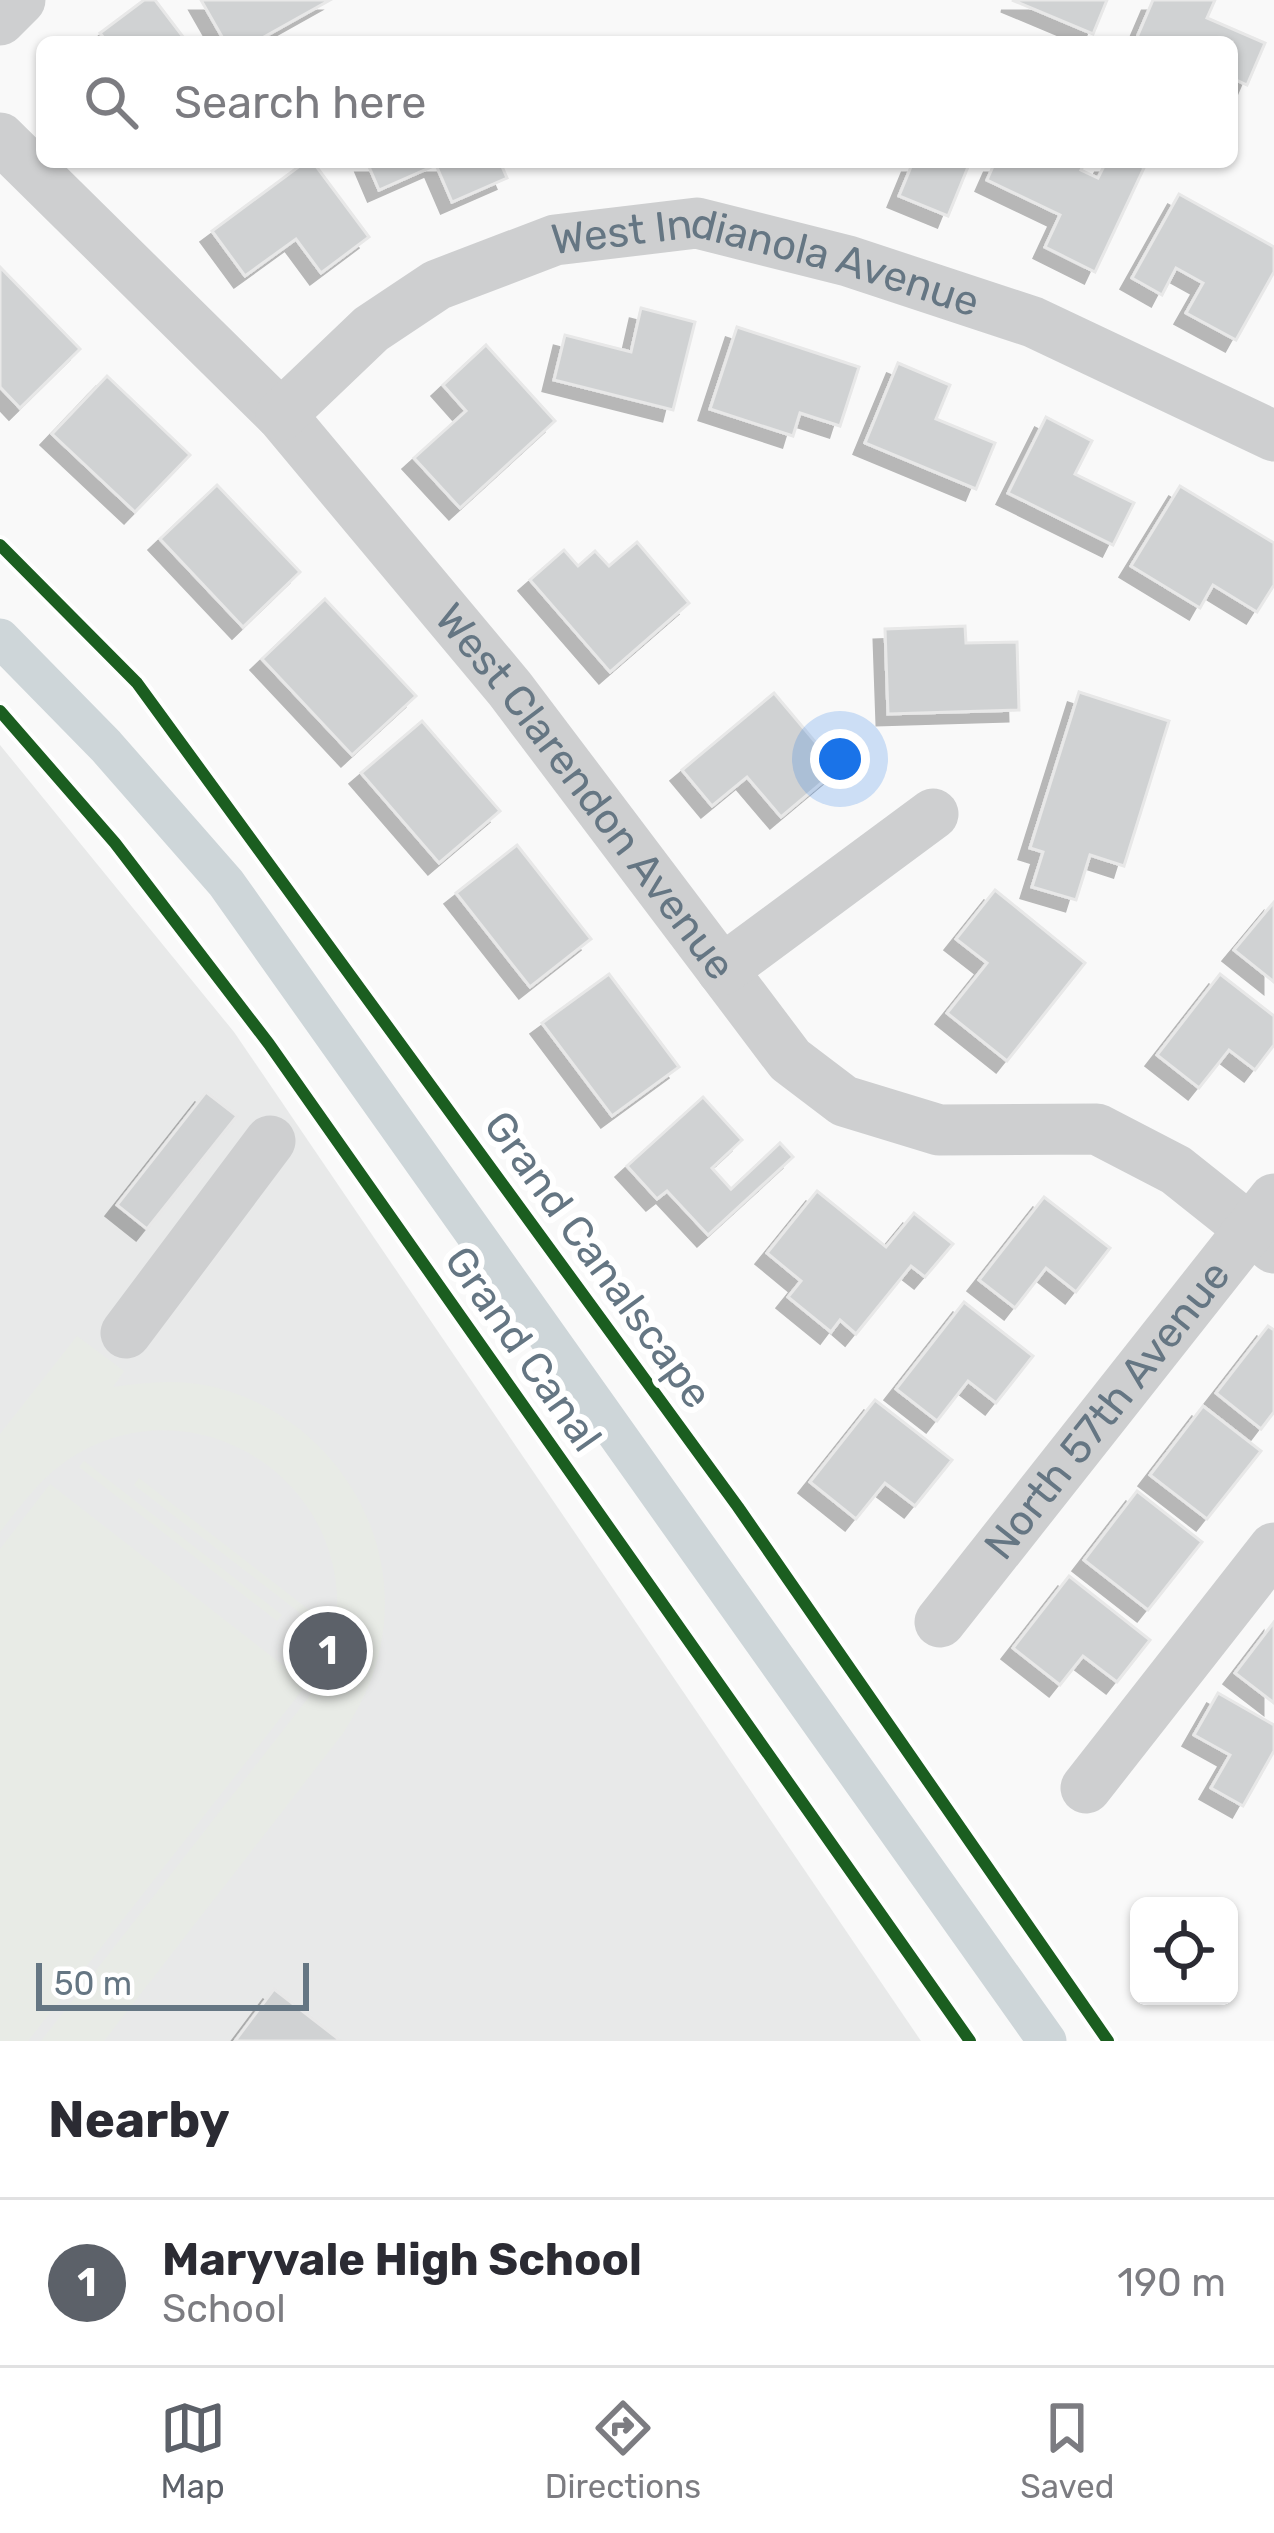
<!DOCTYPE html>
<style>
body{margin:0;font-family:Rubik,sans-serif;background:#f2f2f3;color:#2b2b33}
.controls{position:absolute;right:36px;bottom:36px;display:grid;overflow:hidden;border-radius:18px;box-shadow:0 3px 9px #0004}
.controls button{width:108px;height:108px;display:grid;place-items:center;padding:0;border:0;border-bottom:3px solid #e1e1e2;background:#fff;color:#2b2b33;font:60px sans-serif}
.scale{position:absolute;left:36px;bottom:30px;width:273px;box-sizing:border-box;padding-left:12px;border:6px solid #657683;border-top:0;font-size:33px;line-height:42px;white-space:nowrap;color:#657683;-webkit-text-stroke:9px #fff;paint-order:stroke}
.you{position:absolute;left:840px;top:759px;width:42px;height:42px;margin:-30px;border:9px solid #fff;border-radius:50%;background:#1a73e8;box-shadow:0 0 0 18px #1a73e833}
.badge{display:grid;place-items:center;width:78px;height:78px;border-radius:50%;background:#5c6169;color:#fff;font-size:39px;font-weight:700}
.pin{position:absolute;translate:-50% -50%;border:6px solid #fff;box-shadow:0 3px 12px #0006}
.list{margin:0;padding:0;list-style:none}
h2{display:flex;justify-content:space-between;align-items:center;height:156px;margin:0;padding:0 48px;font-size:51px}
h2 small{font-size:39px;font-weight:400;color:#7c7c81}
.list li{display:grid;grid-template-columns:78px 1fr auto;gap:36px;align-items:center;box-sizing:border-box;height:168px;padding:0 48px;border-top:3px solid #e1e1e2}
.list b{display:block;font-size:45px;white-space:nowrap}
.list p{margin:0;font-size:39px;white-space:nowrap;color:#7c7c81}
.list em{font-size:39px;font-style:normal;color:#7c7c81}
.icon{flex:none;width:66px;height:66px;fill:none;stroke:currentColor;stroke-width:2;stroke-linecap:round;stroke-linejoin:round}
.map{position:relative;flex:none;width:1274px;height:2041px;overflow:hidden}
.search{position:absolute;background:#fff;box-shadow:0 3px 9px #0004;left:36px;right:36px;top:36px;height:132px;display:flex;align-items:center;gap:30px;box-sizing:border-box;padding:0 42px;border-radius:18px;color:#7c7c81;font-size:45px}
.sheet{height:324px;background:#fff}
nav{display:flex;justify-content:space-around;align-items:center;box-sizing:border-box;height:168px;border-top:3px solid #e1e1e2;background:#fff;font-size:33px;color:#7c7c81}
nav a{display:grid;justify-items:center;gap:6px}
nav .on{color:#5c6169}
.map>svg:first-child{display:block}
.built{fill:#e8e9e9}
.green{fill:#e8ebe6}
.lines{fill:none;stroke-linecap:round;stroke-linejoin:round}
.canal{stroke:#ced6d9;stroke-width:39}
.building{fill:#d0d2d3;stroke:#e8e8e8;stroke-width:3;filter:url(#shadow)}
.minor{stroke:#cecfd0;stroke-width:51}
.cycleway-casing{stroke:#fff;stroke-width:20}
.cycleway{stroke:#1b5e20;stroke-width:12}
.labels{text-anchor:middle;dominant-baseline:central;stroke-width:12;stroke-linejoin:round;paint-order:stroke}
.street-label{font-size:42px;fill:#657683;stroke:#fff}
</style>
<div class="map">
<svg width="1274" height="2041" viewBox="0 0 1274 2041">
<defs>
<filter id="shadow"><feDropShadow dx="-11" dy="11" stdDeviation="0" flood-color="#0004"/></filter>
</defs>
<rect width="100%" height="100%" fill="#f9f9f9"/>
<!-- built -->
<polygon class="built" points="0,745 234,1032 921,2041 0,2041"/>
<!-- green -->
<g class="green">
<path d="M77,1336l47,35 -11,16c34,-5 67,-8 101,0 111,27 187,138 168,251 -5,35 -20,65 -38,94l-240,309h-63l268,-344c15,-27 27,-55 28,-87 5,-135 -143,-225 -260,-156 -33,19 -54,49 -77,78v-98z"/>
<polygon points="84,1461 282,1615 277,1621 79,1467"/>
<polygon points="139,1478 327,1624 322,1630 134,1485"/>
<polygon points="50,1484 307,1684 28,2041 0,2041 0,1549"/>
</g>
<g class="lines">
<!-- canal -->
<polyline class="canal" points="0,638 106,746 226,883 1047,2041"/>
</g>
<!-- building -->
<g class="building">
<polygon points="144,0 155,0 187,42 107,42 100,33"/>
<polygon points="201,0 330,0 255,42 225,42"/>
<polygon points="1012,0 1107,0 1093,34"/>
<polygon points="1153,0 1215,0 1207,18 1265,43 1247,85 1232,78 1232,42 1135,42"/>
<polygon points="305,162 313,162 369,237 321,273 296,239 245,276 212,231"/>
<polygon points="367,162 500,162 507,178 452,202 436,165 379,190"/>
<polygon points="913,162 970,162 948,216 899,196"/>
<polygon points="995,162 1085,162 1081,170 1098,178 1106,162 1133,162 1144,168 1095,272 1045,247 1060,215 987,180"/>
<polygon points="1179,194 1274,247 1274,272 1236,340 1186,313 1203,283 1176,268 1162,295 1132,278"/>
<polygon points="0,267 80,349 20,408 0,387"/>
<polygon points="641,308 695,322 673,410 554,380 565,335 631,352"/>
<polygon points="737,327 859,367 840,426 800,413 793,436 710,409"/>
<polygon points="486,345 555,421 460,508 414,458 466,411 443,385"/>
<polygon points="898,363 950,385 936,419 995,443 976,489 865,443"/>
<polygon points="107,376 190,455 135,512 52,434"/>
<polygon points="1046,417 1092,441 1075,474 1134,503 1113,545 1008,493"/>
<polygon points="217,485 300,572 243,627 160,539"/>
<polygon points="1180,486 1274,543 1274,585 1257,612 1213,585 1200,608 1131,566"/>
<polygon points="637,542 689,603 610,672 530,580 564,550 578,566 595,551 609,566"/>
<polygon points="325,599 416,696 352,755 262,659"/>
<polygon points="965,626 966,643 1017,642 1019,710 888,714 885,629"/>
<polygon points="1079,692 1169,721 1124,866 1090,855 1076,900 1032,887 1043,852 1030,848"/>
<polygon points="774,693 838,769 781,817 747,777 712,806 682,770"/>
<polygon points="422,721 500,811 439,863 361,773"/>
<polygon points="517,845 591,939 530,987 456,893"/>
<polygon points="995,890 1085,963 1007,1061 947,1013 987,963 956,939"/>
<polygon points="1274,902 1274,982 1234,950"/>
<polygon points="609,974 679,1067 612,1116 542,1023"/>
<polygon points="1220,974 1274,1016 1274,1045 1255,1070 1229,1050 1199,1088 1157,1055"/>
<polygon points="206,1092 237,1116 147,1229 117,1205"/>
<polygon points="703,1097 742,1140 712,1168 731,1189 780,1143 793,1157 708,1235 667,1191 657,1199 627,1166"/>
<polygon points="817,1191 886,1247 914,1213 953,1244 925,1277 911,1266 856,1334 840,1320 831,1332 788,1297 801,1281 767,1253"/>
<polygon points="1044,1197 1110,1248 1076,1292 1046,1268 1015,1308 979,1280"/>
<polygon points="964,1302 1033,1356 996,1403 968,1381 937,1421 896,1389"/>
<polygon points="1268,1326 1274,1330 1274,1412 1261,1429 1216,1393"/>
<polygon points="875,1400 952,1460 915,1506 885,1483 856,1519 810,1482"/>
<polygon points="1203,1406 1261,1451 1207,1519 1150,1475"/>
<polygon points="1137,1491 1202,1542 1148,1610 1084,1560"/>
<polygon points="1069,1576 1150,1640 1117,1682 1083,1656 1060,1685 1013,1648"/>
<polygon points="1274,1622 1274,1703 1235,1673"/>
<polygon points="1218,1693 1274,1725 1274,1751 1243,1806 1211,1788 1230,1755 1194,1735"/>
<polygon points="274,1989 341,2041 235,2041"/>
</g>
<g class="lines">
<!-- minor -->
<g class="minor">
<polyline points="0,20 20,0"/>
<path id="s1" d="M0,138l281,277 229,274 280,371 54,41 95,29 158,-1 79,41 98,78"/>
<path id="s2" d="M281,415l90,-86 66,-44 118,-45 142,-17 151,38 185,61 241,114"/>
<polyline points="722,970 933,814"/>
<polyline points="126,1333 270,1141"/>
<path id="s3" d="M940,1622l334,-423"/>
<polyline points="1086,1788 1274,1548"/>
</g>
<defs>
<g id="cycleway">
<polyline points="0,545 137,683 738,1507 1108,2041"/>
<polyline points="0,711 115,843 269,1044 970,2041"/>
</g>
</defs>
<!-- cycleway casing -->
<use href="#cycleway" class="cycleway-casing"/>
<!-- cycleway -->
<use href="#cycleway" class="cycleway"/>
</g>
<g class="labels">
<!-- street labels -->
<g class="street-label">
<text stroke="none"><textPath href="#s2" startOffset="546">West Indianola Avenue</textPath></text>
<text stroke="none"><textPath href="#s1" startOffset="879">West Clarendon Avenue</textPath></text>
<text transform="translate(598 1260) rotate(54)">Grand Canalscape</text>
<text transform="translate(523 1349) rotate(55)">Grand Canal</text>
<text stroke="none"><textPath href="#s3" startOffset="270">North 57th Avenue</textPath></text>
</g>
</g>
</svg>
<div class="controls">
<button><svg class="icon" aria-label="locate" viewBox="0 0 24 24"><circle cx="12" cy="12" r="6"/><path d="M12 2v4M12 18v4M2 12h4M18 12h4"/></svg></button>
</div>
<div class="scale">50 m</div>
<div class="you"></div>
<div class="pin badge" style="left:328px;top:1651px">1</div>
<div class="search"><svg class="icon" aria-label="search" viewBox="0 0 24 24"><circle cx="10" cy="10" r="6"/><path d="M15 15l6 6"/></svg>Search here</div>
</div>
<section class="sheet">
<h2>Nearby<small></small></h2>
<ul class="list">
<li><span class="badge">1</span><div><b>Maryvale High School</b><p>School</p></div><em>190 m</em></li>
</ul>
</section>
<nav>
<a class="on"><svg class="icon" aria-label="map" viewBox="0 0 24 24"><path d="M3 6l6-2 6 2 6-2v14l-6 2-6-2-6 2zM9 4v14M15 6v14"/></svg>Map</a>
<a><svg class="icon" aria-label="directions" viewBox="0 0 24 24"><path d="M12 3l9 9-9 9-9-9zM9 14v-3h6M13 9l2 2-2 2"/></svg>Directions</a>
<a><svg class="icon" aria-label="saved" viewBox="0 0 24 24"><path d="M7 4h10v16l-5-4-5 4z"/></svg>Saved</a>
</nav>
